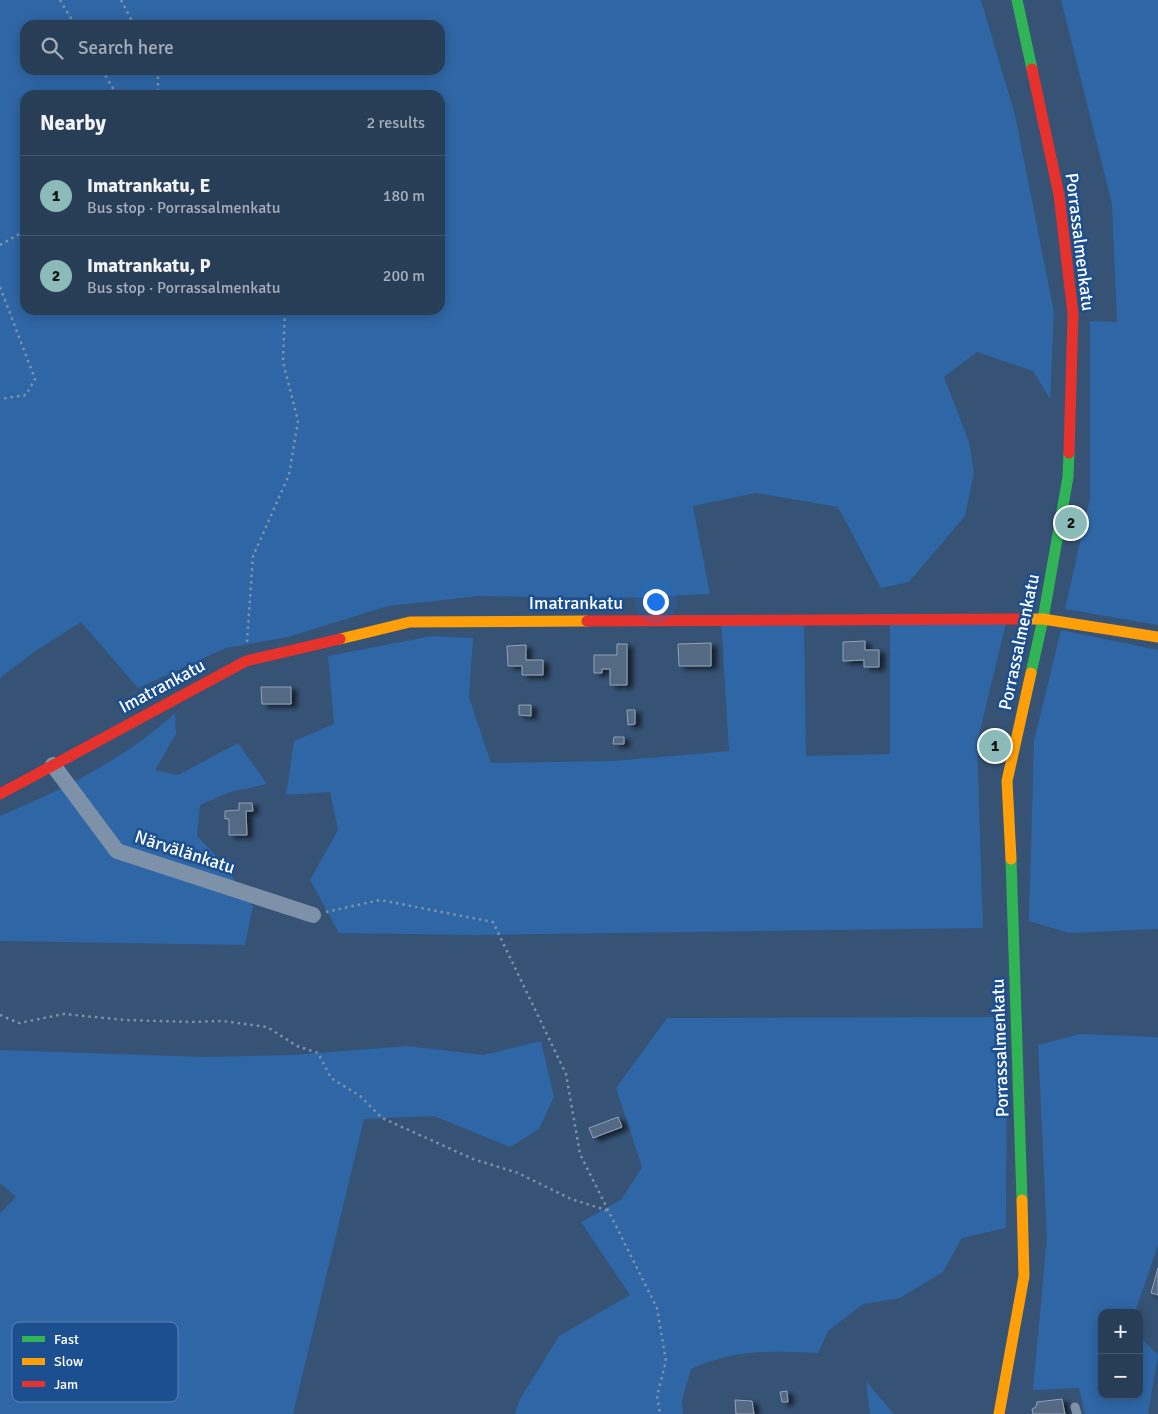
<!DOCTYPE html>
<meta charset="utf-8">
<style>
body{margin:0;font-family:Signika,sans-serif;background:#30455d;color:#f1f3f6}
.controls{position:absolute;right:15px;bottom:15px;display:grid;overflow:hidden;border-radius:10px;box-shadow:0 2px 12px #0003}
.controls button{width:45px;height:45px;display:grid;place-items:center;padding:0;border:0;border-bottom:1px solid #44576d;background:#283e57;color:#f1f3f6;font:25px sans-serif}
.you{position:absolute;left:655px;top:601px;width:18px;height:18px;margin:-12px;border:4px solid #fff;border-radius:50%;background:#1a73e8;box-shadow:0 0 0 8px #1a73e833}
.badge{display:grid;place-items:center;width:32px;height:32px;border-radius:50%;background:#8bbbb9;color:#111;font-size:16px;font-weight:700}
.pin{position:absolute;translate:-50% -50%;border:2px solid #fff;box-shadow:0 1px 5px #0006}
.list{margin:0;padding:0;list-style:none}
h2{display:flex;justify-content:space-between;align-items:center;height:65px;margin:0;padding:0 20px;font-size:21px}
h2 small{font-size:16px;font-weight:400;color:#a5aeba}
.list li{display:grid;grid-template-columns:32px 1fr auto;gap:15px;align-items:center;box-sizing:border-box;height:80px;padding:0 20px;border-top:1px solid #44576d}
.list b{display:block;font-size:19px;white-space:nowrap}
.list p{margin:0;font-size:16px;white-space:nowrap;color:#a5aeba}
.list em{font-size:16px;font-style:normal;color:#a5aeba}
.icon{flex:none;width:28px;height:28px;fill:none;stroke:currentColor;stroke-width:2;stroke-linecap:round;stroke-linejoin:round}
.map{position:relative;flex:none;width:1158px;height:1414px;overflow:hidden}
.search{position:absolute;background:#283e57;box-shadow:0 2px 12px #0003;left:20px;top:20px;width:425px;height:55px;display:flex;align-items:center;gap:12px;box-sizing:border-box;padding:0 18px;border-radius:15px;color:#a5aeba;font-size:19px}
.panel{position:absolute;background:#283e57;box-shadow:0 2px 12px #0003;left:20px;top:90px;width:425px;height:225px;border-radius:15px}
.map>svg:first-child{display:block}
.green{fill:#2f66a5;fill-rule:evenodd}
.building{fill:#526984;stroke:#92a2b6;filter:url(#shadow)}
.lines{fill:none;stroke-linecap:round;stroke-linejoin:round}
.path{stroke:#7d92a8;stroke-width:2.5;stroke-dasharray:2.5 4;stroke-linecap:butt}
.lane{stroke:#7d92a8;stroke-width:9}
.street{stroke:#7d92a8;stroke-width:16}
.fast{stroke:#30b455;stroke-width:11}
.slow{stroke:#ff9f0a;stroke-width:11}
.jam{stroke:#e5322d;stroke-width:11}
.labels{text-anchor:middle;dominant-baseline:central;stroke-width:5;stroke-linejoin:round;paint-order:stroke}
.street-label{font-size:18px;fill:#fff;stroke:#1b4f8f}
.key{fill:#1b4f8f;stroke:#5f84b1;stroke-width:1}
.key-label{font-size:14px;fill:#fff}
</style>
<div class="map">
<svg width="1158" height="1414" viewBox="0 0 1158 1414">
<defs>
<filter id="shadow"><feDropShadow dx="5.5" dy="3" stdDeviation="2.5" flood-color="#0009"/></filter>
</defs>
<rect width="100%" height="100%" fill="#365274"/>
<!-- green -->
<g class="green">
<path d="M0,0h981l34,115 39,197 -4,87 -17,-28 -56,-19 -33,25 25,65 5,31 -9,43 -56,66 -28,6 -43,-81 -82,-14 -63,13 17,88 -89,4 -141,-2 -92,10 -100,31 -62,11 -88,40 -57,-66 -47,30 -34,26zM25,25h415v45h-415zM25,95h415v215h-415z"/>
<polygon points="1061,0 1158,0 1158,625 1065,609 1090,498 1090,321 1117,322 1112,204"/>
<polygon points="1007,619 977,743 983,928 477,935 339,933 310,880 338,830 330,792 286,795 294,741 334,724 328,656 432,636 473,638 469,697 491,763 614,761 729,751 721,620 804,620 806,756 890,754 890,620"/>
<polygon points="1061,630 1158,650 1158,929 1069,933 1029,921 1034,741"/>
<path d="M175,713l1,21 -21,36 23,5 60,-32 29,41 -37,8 -30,13 -3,31 24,25 32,45 -8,39 -245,-4v-125c62,-26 125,-57 175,-103z"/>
<path d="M1007,1017l-1,211 -44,10 -19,34 -43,26 -37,6 -35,27 -10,22c-47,-2 -83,-4 -127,16l-9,31 1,14h-168l5,-15 39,-63 71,-41 -49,-73 41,-23 20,-32 -26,-79 51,-70z"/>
<polygon points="1080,1034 1158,1037 1158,1245 1136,1310 1133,1313 1102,1313 1102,1395 1139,1395 1139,1336 1158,1355 1148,1414 1085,1414 1079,1388 1033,1390 1047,1237 1038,1045"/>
<polygon points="541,1041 554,1097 539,1129 510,1147 434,1116 364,1119 293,1414 0,1414 0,1213 16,1197 0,1183 0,1050 205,1057 292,1055 407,1046 483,1055"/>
<polygon points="866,1381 894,1414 870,1414"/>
</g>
<!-- building -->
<g class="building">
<polygon points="865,641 865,650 879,650 879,667 864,667 864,660 843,661 843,642"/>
<polygon points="711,643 711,666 679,666 678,644"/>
<polygon points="617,644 627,644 627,685 610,685 610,669 602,669 602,673 594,673 594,655 617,655"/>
<polygon points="526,645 526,660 543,660 543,675 522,675 522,666 508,666 507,646"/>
<polygon points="261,687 291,687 291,704 262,704"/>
<polygon points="519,705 531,705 531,716 519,715"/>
<polygon points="627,710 635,710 635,724 628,725"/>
<polygon points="614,737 624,737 624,744 613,744"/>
<polygon points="239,803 252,803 253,811 246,811 247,835 229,835 229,819 225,819 225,811 239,810"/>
<polygon points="618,1117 622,1127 593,1138 589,1128"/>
<polygon points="1158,1268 1158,1295 1151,1293"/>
<polygon points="787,1391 788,1402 782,1402 780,1392"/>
<polygon points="1062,1399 1065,1414 1033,1414 1032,1409 1036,1407 1037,1402"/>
<polygon points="735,1400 752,1401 754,1414 736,1414"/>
</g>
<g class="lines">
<!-- path -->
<g class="path">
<polyline points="60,0 75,25"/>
<polyline points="121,0 134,25"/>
<polyline points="102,70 117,95"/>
<polyline points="158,70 158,95"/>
<polyline points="0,245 25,231"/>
<polyline points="0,287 35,379 26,395 0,399"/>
<polyline points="247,642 253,556 289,475 298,421 283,362 285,310"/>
<polyline points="326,912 380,900 493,922 566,1074 580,1154 657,1308 666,1361 657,1396 660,1414"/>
<polyline points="0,1015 19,1023 64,1014 125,1020 190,1022 223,1021 267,1027 297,1046 318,1053 331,1078 360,1096 382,1118 473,1159 518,1173 571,1199 609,1211"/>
</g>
<!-- lane -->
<polyline class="lane" points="1075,1407 1077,1414"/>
<!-- street -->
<polyline class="street" points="53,765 117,851 313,915"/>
<!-- fast -->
<g class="fast">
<polyline points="1017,0 1032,69"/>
<polyline points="1031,673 1043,619 1068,477 1069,453"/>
<polyline points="1011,859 1022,1200"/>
</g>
<!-- slow -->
<g class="slow">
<polyline points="1025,619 1043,619 1158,637"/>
<polyline points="340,639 410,622 587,621"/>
<polyline points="1011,859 1007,781 1031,673"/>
<polyline points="999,1414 1024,1276 1022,1200"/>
</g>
<!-- jam -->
<g class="jam">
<polyline points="1032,69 1059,195 1073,314 1069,453"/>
<polyline points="587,621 1025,619"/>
<polyline points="0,794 246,661 340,639"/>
</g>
</g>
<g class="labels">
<!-- street labels -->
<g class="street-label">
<text transform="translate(1080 242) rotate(83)">Porrassalmenkatu</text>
<text x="576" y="603">Imatrankatu</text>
<text transform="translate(1019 642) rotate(-78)">Porrassalmenkatu</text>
<text transform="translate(162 686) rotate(-28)">Imatrankatu</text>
<text transform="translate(185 852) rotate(18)">Närvälänkatu</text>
<text transform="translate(1000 1048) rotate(-92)">Porrassalmenkatu</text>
</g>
</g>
<!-- legend -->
<rect x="12" y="1322" width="166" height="80" rx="8" class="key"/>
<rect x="22" y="1336" width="23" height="6" fill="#30b455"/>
<rect x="22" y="1358" width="23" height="7" fill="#ff9f0a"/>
<rect x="22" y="1381" width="23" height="6" fill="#e5322d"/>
<g class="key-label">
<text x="54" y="1344">Fast</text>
<text x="54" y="1366">Slow</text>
<text x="54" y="1389">Jam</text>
</g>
</svg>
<div class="controls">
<button>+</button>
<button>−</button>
</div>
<div class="you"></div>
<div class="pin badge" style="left:995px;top:746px">1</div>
<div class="pin badge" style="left:1071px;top:523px">2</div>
<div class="search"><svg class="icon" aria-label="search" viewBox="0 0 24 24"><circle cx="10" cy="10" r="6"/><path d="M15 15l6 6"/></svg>Search here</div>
<section class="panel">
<h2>Nearby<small>2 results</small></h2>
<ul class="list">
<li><span class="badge">1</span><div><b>Imatrankatu, E</b><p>Bus stop · Porrassalmenkatu</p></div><em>180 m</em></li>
<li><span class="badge">2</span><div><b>Imatrankatu, P</b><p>Bus stop · Porrassalmenkatu</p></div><em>200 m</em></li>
</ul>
</section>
</div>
